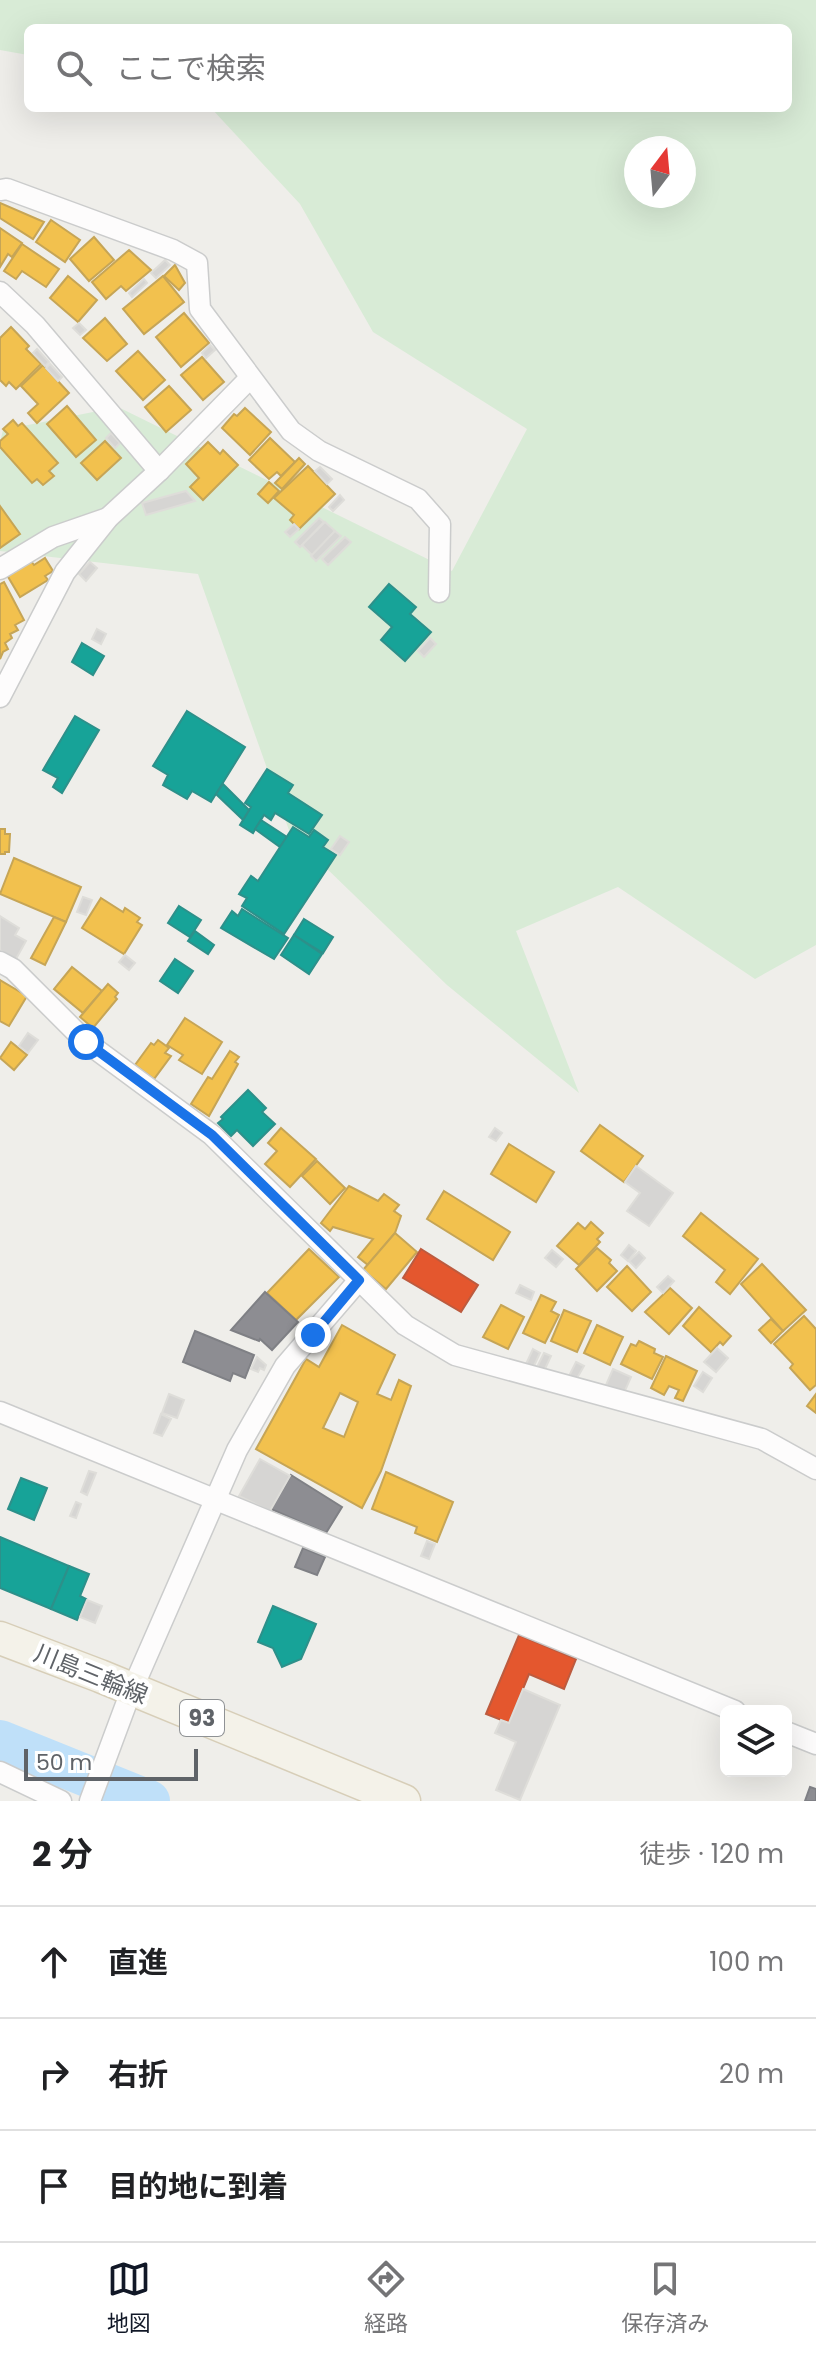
<!DOCTYPE html>
<html lang="ja">
<meta charset="utf-8">
<style>
body{margin:0;font-family:Poppins,"Noto Sans JP",sans-serif;background:#f6f6f6;color:#202124}
.controls{position:absolute;right:24px;bottom:24px;display:grid;overflow:hidden;border-radius:12px;box-shadow:0 8px 32px #0002}
.controls button{width:72px;height:72px;display:grid;place-items:center;padding:0;border:0;border-bottom:2px solid #e0e0e0;background:#fff;color:#202124;font:40px sans-serif}
.compass{position:absolute;left:624px;top:136px;width:72px;height:72px;border-radius:50%;background:#fff;box-shadow:0 8px 32px #0002;rotate:16deg}
.scale{position:absolute;left:24px;bottom:20px;width:174px;box-sizing:border-box;padding-left:8px;border:4px solid #5f6368;border-top:0;font-size:22px;line-height:28px;white-space:nowrap;color:#5f6368;-webkit-text-stroke:6px #fff;paint-order:stroke}
.stop{position:absolute;width:24px;height:24px;margin:-18px;border:6px solid #1a73e8;border-radius:50%;background:#fff}
.stop.end{background:#1a73e8;border-color:#fff;box-shadow:0 2px 8px #0008}
.list{margin:0;padding:0;list-style:none}
h2{display:flex;justify-content:space-between;align-items:center;height:104px;margin:0;padding:0 32px;font-size:34px}
h2 small{font-size:26px;font-weight:400;color:#757577}
.list li{display:grid;grid-template-columns:52px 1fr auto;gap:24px;align-items:center;box-sizing:border-box;height:112px;padding:0 32px;border-top:2px solid #e0e0e0}
.list b{display:block;font-size:30px;white-space:nowrap}
.list em{font-size:26px;font-style:normal;color:#757577}
.icon{flex:none;width:44px;height:44px;fill:none;stroke:currentColor;stroke-width:2;stroke-linecap:round;stroke-linejoin:round}
.map{position:relative;flex:none;width:816px;height:1801px;overflow:hidden}
.search{position:absolute;background:#fff;box-shadow:0 8px 32px #0002;left:24px;right:24px;top:24px;height:88px;display:flex;align-items:center;gap:20px;box-sizing:border-box;padding:0 28px;border-radius:12px;color:#757577;font-size:30px}
.sheet{height:440px;background:#fff}
nav{display:flex;justify-content:space-around;align-items:center;box-sizing:border-box;height:112px;border-top:2px solid #e0e0e0;background:#fff;font-size:22px;color:#757577}
nav a{display:grid;justify-items:center;gap:4px}
nav .on{color:#111827}
.map>svg:first-child{display:block}
.green{fill:#d8ebd6;fill-rule:evenodd}
.homes{fill:#f2c14e;stroke:#c6a556;stroke-width:2;fill-rule:evenodd}
.shops{fill:#e4572e;stroke:#bc5b3f;stroke-width:2}
.public{fill:#17a398;stroke:#2d908a;stroke-width:2}
.industry{fill:#8d8d92;stroke:#7f8085;stroke-width:2}
.lines{fill:none;stroke-linecap:round;stroke-linejoin:round}
.river{stroke:#bfe0f9;stroke-width:42}
.building{fill:#d6d5d3;stroke:#deddd9;stroke-width:2}
.minor-casing{stroke:#cbcccc;stroke-width:23}
.primary-casing{stroke:#d7ceb8;stroke-width:35}
.minor{stroke:#fdfcfc;stroke-width:20}
.primary{stroke:#f4f2e9;stroke-width:32}
.route{stroke:#1a73e8;stroke-width:10}
.labels{text-anchor:middle;dominant-baseline:central;stroke-width:8;stroke-linejoin:round;paint-order:stroke}
.shield{fill:#fff;stroke:#8f9295;stroke-width:2}
.shield-label{font-size:22px;font-weight:bold;fill:#5f6368}
.street-label{font-size:24px;fill:#5f6368;stroke:#fff}
</style>
<div class="map">
<svg width="816" height="1801" viewBox="0 0 816 1801">
<rect width="100%" height="100%" fill="#efeeea"/>
<!-- green -->
<path class="green" d="M0,0h816v945l-61,34 -137,-92 -102,44 63,162 -132,-108 -157,-152 -92,-259 -198,-23v-109l3,-12 115,-23 334,164 75,-142 -154,-97 -73,-128 -89,-96h577v-80h-760v27l-28,-5zM636,148h48v48h-48z"/>
<!-- homes -->
<g class="homes">
<polygon points="0,203 44,222 33,239 0,218"/>
<polygon points="51,220 80,240 65,262 36,242"/>
<polygon points="0,228 22,243 12,257 8,254 0,267"/>
<polygon points="94,237 114,260 89,281 70,259"/>
<polygon points="22,244 59,269 46,287 22,271 16,279 4,271"/>
<polygon points="129,250 151,270 126,291 121,286 106,299 92,282"/>
<polygon points="175,265 185,283 179,290 164,276"/>
<polygon points="68,276 97,300 78,322 50,298"/>
<polygon points="163,276 184,302 144,334 123,309"/>
<polygon points="184,313 209,343 181,367 156,337"/>
<polygon points="105,318 127,344 107,361 83,338"/>
<polygon points="11,327 29,346 26,349 41,364 16,389 9,382 6,386 0,380 0,338"/>
<polygon points="138,351 165,380 143,400 116,371"/>
<polygon points="202,357 224,382 203,400 181,375"/>
<polygon points="43,365 69,393 37,423 28,413 38,404 21,386"/>
<polygon points="169,386 191,410 166,432 145,407"/>
<polygon points="67,406 96,440 76,457 47,424"/>
<polygon points="245,408 271,432 250,455 222,428 234,414 237,416"/>
<polygon points="13,420 18,426 22,423 58,463 49,471 54,476 43,485 37,479 32,483 0,447 0,441 8,434 3,429"/>
<polygon points="270,438 295,462 281,476 277,472 269,479 249,460"/>
<polygon points="105,441 121,458 97,480 81,463"/>
<polygon points="208,442 220,454 223,450 238,465 203,500 190,487 199,478 186,464"/>
<polygon points="299,458 305,464 282,489 275,483"/>
<polygon points="308,466 335,494 299,529 290,520 294,515 274,498"/>
<polygon points="269,482 279,491 268,503 258,494"/>
<polygon points="0,506 20,534 0,548"/>
<polygon points="45,558 53,571 45,576 48,580 20,597 7,575 31,561 34,565"/>
<polygon points="4,582 24,620 15,625 18,630 10,634 12,638 5,643 8,649 3,652 0,659 0,584"/>
<polygon points="0,829 5,829 5,834 10,834 9,852 5,852 5,854 0,854"/>
<polygon points="14,858 81,887 66,922 0,894"/>
<polygon points="101,898 123,912 125,908 140,918 137,922 142,925 124,954 82,928"/>
<polygon points="54,917 66,922 45,965 31,958"/>
<polygon points="72,967 102,991 83,1013 54,989"/>
<polygon points="0,980 27,996 9,1026 0,1021"/>
<polygon points="108,984 118,993 115,997 117,999 93,1028 80,1017"/>
<polygon points="185,1018 222,1042 202,1074 179,1060 183,1055 167,1045"/>
<polygon points="158,1040 169,1048 165,1053 171,1056 154,1079 135,1065 151,1043 154,1045"/>
<polygon points="11,1042 27,1055 14,1070 0,1058"/>
<polygon points="230,1051 239,1057 235,1062 238,1064 209,1116 191,1104 208,1077 212,1079"/>
<polygon points="600,1125 643,1156 624,1182 581,1151"/>
<polygon points="281,1128 316,1159 290,1187 265,1164 277,1151 268,1143"/>
<polygon points="509,1144 554,1172 536,1202 491,1174"/>
<polygon points="317,1161 345,1188 330,1204 302,1176"/>
<polygon points="349,1186 378,1201 384,1194 399,1205 394,1211 401,1216 395,1233 368,1265 358,1257 373,1239 333,1227 330,1231 321,1223"/>
<polygon points="444,1191 510,1232 493,1260 427,1219"/>
<polygon points="701,1213 758,1259 730,1294 716,1282 725,1270 683,1236"/>
<polygon points="591,1222 603,1233 597,1239 600,1242 579,1265 557,1246 578,1223 585,1229"/>
<polygon points="395,1233 417,1252 386,1289 363,1270"/>
<polygon points="597,1248 611,1260 609,1263 617,1271 597,1291 576,1269"/>
<polygon points="309,1249 339,1277 296,1320 267,1293"/>
<polygon points="762,1264 806,1310 783,1331 741,1284"/>
<polygon points="627,1266 651,1292 632,1311 607,1287"/>
<polygon points="670,1288 692,1308 669,1334 645,1312"/>
<polygon points="541,1295 556,1302 551,1311 559,1315 545,1343 523,1333"/>
<polygon points="501,1305 524,1317 508,1349 483,1337"/>
<polygon points="699,1307 731,1336 723,1345 720,1342 711,1352 683,1326"/>
<polygon points="564,1310 591,1321 577,1352 551,1341"/>
<polygon points="804,1316 816,1329 816,1385 810,1390 790,1368 793,1364 774,1344"/>
<polygon points="771,1319 783,1331 771,1343 759,1330"/>
<path d="M342,1325l53,30 -18,39 14,6 8,-20 12,6 -30,85 -19,37 -106,-59 50,-90 13,8zM340,1393l18,9 -14,35 -21,-9z"/>
<polygon points="597,1325 623,1337 610,1365 584,1353"/>
<polygon points="639,1341 655,1349 654,1353 663,1357 652,1379 621,1364 631,1344 636,1346"/>
<polygon points="666,1356 697,1371 683,1401 675,1398 679,1390 669,1386 664,1395 651,1388"/>
<polygon points="816,1394 816,1413 807,1406"/>
<polygon points="386,1472 453,1502 437,1542 415,1533 417,1527 372,1509"/>
</g>
<!-- shops -->
<g class="shops">
<polygon points="421,1249 478,1285 461,1312 403,1278"/>
<polygon points="519,1635 576,1659 564,1689 529,1674 509,1723 486,1714"/>
</g>
<!-- public -->
<g class="public">
<polygon points="389,584 416,607 410,614 431,632 405,661 381,640 392,627 369,607"/>
<polygon points="82,643 104,656 93,675 72,662"/>
<polygon points="187,711 245,747 211,802 192,791 187,799 163,785 168,775 153,766"/>
<polygon points="75,716 99,730 62,793 53,787 58,778 43,770"/>
<polygon points="267,769 293,785 288,793 322,815 309,834 275,813 271,820 264,815 253,833 240,825 251,807 245,803"/>
<polygon points="223,784 249,810 243,820 216,794"/>
<polygon points="261,820 287,837 280,847 255,829"/>
<polygon points="293,827 309,837 314,830 328,840 323,847 336,855 284,934 242,906 247,898 239,894 251,876 258,881"/>
<polygon points="179,906 201,920 190,937 168,923"/>
<polygon points="242,909 288,938 274,959 221,928 232,911 238,916"/>
<polygon points="304,919 333,937 323,953 294,935"/>
<polygon points="195,931 214,945 208,954 188,941"/>
<polygon points="294,935 322,954 309,974 281,955"/>
<polygon points="175,959 193,971 178,993 160,981"/>
<polygon points="248,1090 266,1108 262,1112 275,1124 253,1146 237,1130 231,1136 218,1123 223,1119 221,1117"/>
<polygon points="21,1478 47,1488 34,1520 8,1509"/>
<polygon points="0,1537 69,1566 51,1609 0,1588"/>
<polygon points="69,1566 89,1574 80,1596 86,1599 77,1620 51,1609"/>
<polygon points="273,1606 316,1624 301,1659 282,1667 273,1648 258,1642"/>
</g>
<!-- industry -->
<g class="industry">
<polygon points="265,1292 298,1322 272,1350 260,1339 259,1341 231,1330"/>
<polygon points="195,1331 254,1355 245,1378 233,1373 230,1381 183,1362"/>
<polygon points="291,1475 342,1507 326,1533 271,1509"/>
<polygon points="303,1548 325,1557 317,1575 295,1567"/>
<polygon points="810,1787 816,1789 816,1801 805,1801"/>
</g>
<g class="lines">
<!-- river -->
<polyline class="river" points="0,1741 149,1801"/>
</g>
<!-- building -->
<g class="building">
<polygon points="165,260 170,265 156,278 151,273"/>
<polygon points="144,279 147,283 132,297 129,293"/>
<polygon points="79,323 86,330 80,335 73,328"/>
<polygon points="210,345 215,350 206,358 202,353"/>
<polygon points="37,349 49,362 45,366 33,353"/>
<polygon points="50,364 62,377 58,381 46,368"/>
<polygon points="111,433 120,443 115,448 106,438"/>
<polygon points="320,467 332,479 327,484 315,471"/>
<polygon points="186,491 195,501 146,515 142,503"/>
<polygon points="340,495 344,500 333,511 329,507"/>
<polygon points="319,518 324,522 300,547 295,542"/>
<polygon points="325,522 335,531 312,555 302,545"/>
<polygon points="294,524 299,529 290,537 285,532"/>
<polygon points="335,531 341,536 316,561 311,556"/>
<polygon points="345,537 351,542 328,565 322,559"/>
<polygon points="90,562 97,568 86,581 79,574"/>
<polygon points="97,629 106,634 101,644 92,639"/>
<polygon points="430,638 436,644 424,657 418,651"/>
<polygon points="340,836 349,842 340,855 331,849"/>
<polygon points="83,897 92,900 86,915 77,912"/>
<polygon points="0,916 19,928 15,935 26,941 16,959 0,950"/>
<polygon points="125,955 135,963 129,970 119,962"/>
<polygon points="28,1033 38,1040 28,1053 19,1046"/>
<polygon points="495,1128 502,1133 496,1141 489,1137"/>
<polygon points="636,1166 673,1193 649,1226 627,1211 640,1193 625,1182"/>
<polygon points="629,1245 636,1251 628,1261 621,1255"/>
<polygon points="552,1250 563,1259 556,1267 545,1258"/>
<polygon points="639,1252 645,1258 636,1268 629,1261"/>
<polygon points="668,1276 674,1281 663,1293 657,1287"/>
<polygon points="520,1285 534,1292 531,1300 516,1293"/>
<polygon points="717,1348 728,1358 716,1372 704,1362"/>
<polygon points="533,1349 540,1353 533,1368 526,1364"/>
<polygon points="544,1353 551,1356 544,1371 537,1367"/>
<polygon points="257,1357 266,1365 264,1370 260,1368 258,1372 251,1369"/>
<polygon points="576,1362 584,1366 576,1380 569,1376"/>
<polygon points="613,1369 631,1377 624,1393 606,1385"/>
<polygon points="703,1372 712,1378 703,1392 694,1386"/>
<polygon points="169,1394 184,1400 177,1418 162,1413"/>
<polygon points="161,1414 171,1419 162,1436 154,1433"/>
<polygon points="260,1459 290,1476 270,1511 239,1496"/>
<polygon points="89,1471 96,1473 87,1495 81,1492"/>
<polygon points="76,1502 81,1504 76,1518 70,1516"/>
<polygon points="427,1541 435,1544 429,1559 421,1556"/>
<polygon points="87,1600 102,1606 95,1623 80,1617"/>
<polygon points="523,1689 560,1705 520,1800 496,1790 516,1742 495,1733 501,1720 509,1723"/>
</g>
<g class="lines">
<defs>
<g id="minor">
<polyline points="0,190 7,189 173,250 197,263 200,309 291,431 319,451 418,499 440,524 439,592"/>
<polyline points="0,292 35,325 159,471"/>
<polyline points="0,569 53,537 108,518"/>
<polyline points="0,697 65,572 108,518 159,471 250,378"/>
<polyline points="0,962 13,969 86,1042 212,1135 405,1325 455,1355 762,1439 816,1469"/>
<polyline points="0,1412 735,1711"/>
<polyline points="786,1732 816,1744"/>
<polyline points="0,1772 61,1801"/>
<polyline points="90,1801 128,1699 237,1450 285,1366 359,1280"/>
</g>
<polyline id="primary" points="0,1638 100,1676 404,1801"/>
</defs>
<!-- minor casing -->
<use href="#minor" class="minor-casing"/>
<!-- primary casing -->
<use href="#primary" class="primary-casing"/>
<!-- minor -->
<use href="#minor" class="minor"/>
<!-- primary -->
<use href="#primary" class="primary"/>
</g>
<g class="lines">
<!-- route -->
<polyline class="route" points="86,1042 212,1135 359,1280 313,1335"/>
</g>
<g class="labels">
<!-- shield labels -->
<rect class="shield" x="180" y="1700" width="44" height="36" rx="6"/>
<g class="shield-label">
<text x="202" y="1718">93</text>
</g>
<!-- street labels -->
<g class="street-label">
<text transform="translate(91 1674) rotate(22)">川島三輪線</text>
</g>
</g>
</svg>
<div class="controls">
<button><svg class="icon" aria-label="layers" viewBox="0 0 24 24"><path d="M12 4l9 5-9 5-9-5zM3 14l9 5 9-5"/></svg></button>
</div>
<svg class="compass" viewBox="-18 -18 36 36"><path d="M0-13l5 13h-10z" fill="#e53935"/><path d="M0 13l5-13h-10z" fill="#757577"/></svg>
<div class="scale">50 m</div>
<div class="stop" style="left:86px;top:1042px"></div>
<div class="stop end" style="left:313px;top:1335px"></div>
<div class="search"><svg class="icon" aria-label="search" viewBox="0 0 24 24"><circle cx="10" cy="10" r="6"/><path d="M15 15l6 6"/></svg>ここで検索</div>
</div>
<section class="sheet">
<h2>2 分<small>徒歩 · 120 m</small></h2>
<ul class="list">
<li><svg class="icon" aria-label="ahead" viewBox="0 0 24 24"><path d="M12 20V5M6 11l6-6 6 6"/></svg><div><b>直進</b></div><em>100 m</em></li>
<li><svg class="icon" aria-label="right" viewBox="0 0 24 24"><path d="M7 20v-9h11M14 6l5 5-5 5"/></svg><div><b>右折</b></div><em>20 m</em></li>
<li><svg class="icon" aria-label="arrive" viewBox="0 0 24 24"><path d="M6 21V4h12l-3 4 3 4H6"/></svg><div><b>目的地に到着</b></div></li>
</ul>
</section>
<nav>
<a class="on"><svg class="icon" aria-label="map" viewBox="0 0 24 24"><path d="M3 6l6-2 6 2 6-2v14l-6 2-6-2-6 2zM9 4v14M15 6v14"/></svg>地図</a>
<a><svg class="icon" aria-label="directions" viewBox="0 0 24 24"><path d="M12 3l9 9-9 9-9-9zM9 14v-3h6M13 9l2 2-2 2"/></svg>経路</a>
<a><svg class="icon" aria-label="saved" viewBox="0 0 24 24"><path d="M7 4h10v16l-5-4-5 4z"/></svg>保存済み</a>
</nav>
